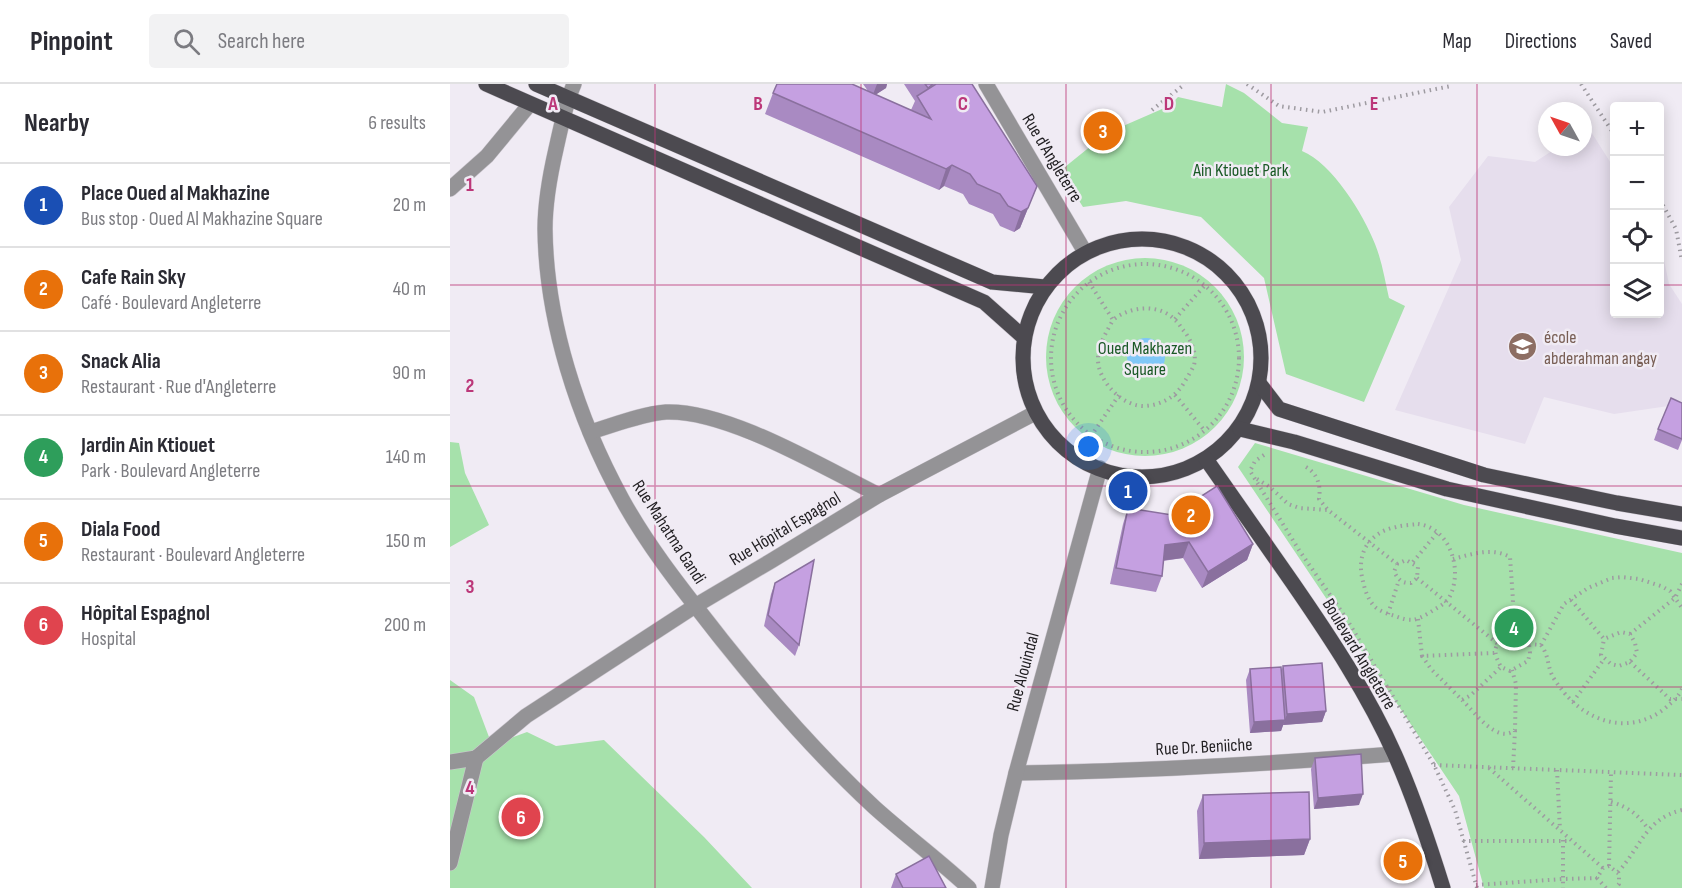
<!DOCTYPE html>
<meta charset="utf-8">
<style>
body{margin:0;font-family:"Sofia Sans Condensed",sans-serif;background:#f2f2f3;color:#2b2b33}
.controls{position:absolute;right:18px;top:18px;display:grid;overflow:hidden;border-radius:6px;box-shadow:0 3px 15px #0003}
.controls button{width:54px;height:54px;display:grid;place-items:center;padding:0;border:0;border-bottom:2px solid #e1e1e2;background:#fff;color:#2b2b33;font:30px sans-serif}
.compass{position:absolute;left:1088px;top:18px;width:54px;height:54px;border-radius:50%;background:#fff;box-shadow:0 3px 15px #0003;rotate:310deg}
.you{position:absolute;left:639px;top:363px;width:21px;height:21px;margin:-15px;border:4px solid #fff;border-radius:50%;background:#1a73e8;box-shadow:0 0 0 9px #1a73e833}
.badge{display:grid;place-items:center;width:39px;height:39px;border-radius:50%;background:#2563eb;color:#fff;font-size:20px;font-weight:700}
.pin{position:absolute;translate:-50% -50%;border:3px solid #fff;box-shadow:0 2px 6px #0006}
.list{margin:0;padding:0;list-style:none}
h2{display:flex;justify-content:space-between;align-items:center;height:78px;margin:0;padding:0 24px;font-size:26px}
h2 small{font-size:20px;font-weight:400;color:#7c7c81}
.list li{display:grid;grid-template-columns:39px 1fr auto;gap:18px;align-items:center;box-sizing:border-box;height:84px;padding:0 24px;border-top:2px solid #e1e1e2}
.list b{display:block;font-size:22px;white-space:nowrap}
.list p{margin:0;font-size:20px;white-space:nowrap;color:#7c7c81}
.list em{font-size:20px;font-style:normal;color:#7c7c81}
.icon{flex:none;width:33px;height:33px;fill:none;stroke:currentColor;stroke-width:2;stroke-linecap:round;stroke-linejoin:round}
.map{position:relative;flex:none;width:1232px;height:804px;overflow:hidden}
header{display:flex;align-items:center;gap:36px;box-sizing:border-box;height:84px;padding:0 30px;background:#fff;border-bottom:2px solid #e1e1e2}
header strong{font-size:28px}
nav{display:flex;gap:33px;margin-inline-start:auto;font-size:21px}
.search{width:420px;height:54px;background:#f2f2f3;display:flex;align-items:center;gap:15px;box-sizing:border-box;padding:0 21px;border-radius:6px;color:#7c7c81;font-size:22px}
main{display:flex}
aside{flex:1;background:#fff}
.map>svg:first-child{display:block}
.built{fill:#e6deed}
.green{fill:#a6e1ab}
.water{fill:#80c7f7}
.lines{fill:none;stroke-linecap:round;stroke-linejoin:round}
.minor-casing{stroke:#cbc6ce;stroke-width:16}
.major-casing{stroke:#cbc6ce;stroke-width:16}
.path{stroke:#9e9ba1;stroke-width:4;stroke-dasharray:1.5 4.5;stroke-linecap:butt}
.minor{stroke:#949396;stroke-width:15}
.major{stroke:#4c4a50;stroke-width:15}
.wall{fill:#a98ac2}
.shaded-wall{fill:#8a709e}
.building{fill:#c5a0e1;stroke:#8a709e;stroke-width:1.5}
.grid{fill:none;stroke:#bc3779;stroke-width:1.5;stroke-opacity:0.55}
.labels{text-anchor:middle;dominant-baseline:central;stroke-width:5;stroke-linejoin:round;paint-order:stroke}
.street-label{font-size:18px;fill:#201e21;stroke:#f0ebf4}
.park-label{font-size:18px;fill:#1a5926;stroke:#f0ebf4}
.education-label{font-size:18px;fill:#785e54;stroke:#f0ebf4;text-anchor:start}
.grid-label{font-size:20px;text-anchor:middle;font-weight:bold;fill:#bc3779;stroke:#f0ebf4;stroke-width:5;stroke-linejoin:round;paint-order:stroke}
</style>
<header>
<strong>Pinpoint</strong>
<div class="search"><svg class="icon" aria-label="search" viewBox="0 0 24 24"><circle cx="10" cy="10" r="6"/><path d="M15 15l6 6"/></svg>Search here</div>
<nav><a>Map</a><a>Directions</a><a>Saved</a></nav>
</header>
<main>
<aside>
<h2>Nearby<small>6 results</small></h2>
<ul class="list">
<li><span class="badge" style="background:#1a4fb4">1</span><div><b>Place Oued al Makhazine</b><p>Bus stop · Oued Al Makhazine Square</p></div><em>20 m</em></li>
<li><span class="badge" style="background:#e8710a">2</span><div><b>Cafe Rain Sky</b><p>Café · Boulevard Angleterre</p></div><em>40 m</em></li>
<li><span class="badge" style="background:#e8710a">3</span><div><b>Snack Alia</b><p>Restaurant · Rue d'Angleterre</p></div><em>90 m</em></li>
<li><span class="badge" style="background:#2e9e5b">4</span><div><b>Jardin Ain Ktiouet</b><p>Park · Boulevard Angleterre</p></div><em>140 m</em></li>
<li><span class="badge" style="background:#e8710a">5</span><div><b>Diala Food</b><p>Restaurant · Boulevard Angleterre</p></div><em>150 m</em></li>
<li><span class="badge" style="background:#e0444e">6</span><div><b>Hôpital Espagnol</b><p>Hospital</p></div><em>200 m</em></li>
</ul>
</aside>
<div class="map">
<svg width="1232" height="804" viewBox="0 0 1232 804">
<rect width="100%" height="100%" fill="#f0ebf4"/>
<!-- built -->
<polygon class="built" points="1138,43 1164,84 1164,230 1210,230 1210,157 1219,200 1232,220 1232,320 1164,330 1094,313 1075,360 945,326 1011,176 999,123 1038,72 1085,78 1108,63 1133,63 1133,46"/>
<!-- green -->
<g class="green">
<path d="M776,0l18,9 38,30 26,4 -6,24c30,12 62,64 73,93 7,17 10,37 14,54l16,8 -41,96 -78,-28 -22,-96 -63,-61 -75,-16 -43,6 -23,-36 47,-38 62,-27 9,-9 44,10z"/>
<circle cx="695" cy="273" r="99"/>
<polygon points="0,358 9,359 15,389 39,441 0,463"/>
<polygon points="805,359 1014,421 1232,469 1232,804 1034,804 1009,712 788,383"/>
<polygon points="0,596 24,613 42,661 77,648 106,662 154,656 254,753 302,804 0,804"/>
</g>
<!-- water -->
<circle class="water" cx="696" cy="273" r="19"/>
<g class="lines">
<defs>
<g id="minor">
<path d="M124,0c-9,21 -13,43 -18,65 -6,26 -11,53 -11,80 1,92 33,190 77,270 28,51 65,96 100,141 47,59 97,116 152,167 31,28 65,53 95,81"/>
<polyline points="536,0 635,168"/>
<polyline points="0,105 37,72 80,20"/>
<path d="M140,348c24,-7 51,-18 76,-20 62,-2 156,55 213,83"/>
<polyline points="26,674 76,632 245,522 321,477 429,411 585,329"/>
<polyline points="0,678 26,674"/>
<path d="M566,689c126,-2 252,-9 378,-19"/>
<polyline points="0,779 26,674"/>
<polyline points="542,804 551,751 566,689 650,384"/>
</g>
<g id="major">
<polyline points="36,0 534,218 571,251"/>
<polyline points="86,0 542,198 595,203"/>
<circle cx="692" cy="274" r="119"/>
<polyline points="809,299 829,325 1034,391 1167,419 1232,430"/>
<polyline points="790,345 844,358 997,405 1165,442 1232,454"/>
<path d="M756,375c29,41 57,82 86,123 38,55 76,112 103,173 19,43 34,88 48,133"/>
</g>
</defs>
<!-- minor casing -->
<use href="#minor" class="minor-casing"/>
<!-- major casing -->
<use href="#major" class="major-casing"/>
<!-- path -->
<g class="path">
<polyline points="797,0 829,22 872,28 1001,2"/>
<polyline points="1131,0 1164,50"/>
<polyline points="702,26 735,0"/>
<polyline points="1210,116 1226,145 1232,177"/>
<circle cx="695" cy="274" r="94"/>
<path d="M639,198l24,38c-6,11 -15,25 -15,38 -1,22 24,49 47,48 17,-1 32,-10 40,-25 3,-5 7,-11 9,-16 3,-12 -3,-25 -10,-34 -3,-3 -5,-8 -9,-11 -16,-17 -45,-14 -62,0"/>
<polyline points="725,235 756,200"/>
<polyline points="725,311 754,346"/>
<polyline points="641,352 669,311"/>
<polyline points="814,371 805,377 800,387 849,466 896,534 984,681 1005,726 1027,804"/>
<path d="M856,383c12,7 15,19 13,32l9,11 69,54 -3,8c5,8 7,11 17,11l6,-5 1,-11 -12,-7 -9,4"/>
<polyline points="807,395 820,403 838,420 849,424 878,426"/>
<path d="M968,440c32,4 45,45 32,72 -5,9 -14,12 -21,17 -14,8 -18,9 -34,3 -7,-2 -16,-5 -21,-10 -7,-8 -10,-19 -12,-29 -5,-25 8,-45 34,-50 7,-2 15,-2 22,-3z"/>
<path d="M1003,475c19,-5 39,-12 57,-2l3,43 -2,35c-18,9 -19,15 -10,32l9,4 18,-10 2,-8 -1,-9 -13,-8 -5,-1"/>
<polyline points="963,478 987,449"/>
<polyline points="967,494 1048,560"/>
<polyline points="1121,516 1154,555 1151,571 1161,580 1169,582 1180,578 1187,569 1185,559 1180,550 1171,548 1154,555"/>
<polyline points="938,530 949,496"/>
<polyline points="968,535 972,572 1045,569"/>
<polyline points="1180,550 1225,514 1232,500"/>
<polyline points="1079,560 1091,561"/>
<path d="M1091,561c8,11 6,19 11,30 2,5 12,18 16,22 26,28 65,36 96,12 8,-7 13,-10 18,-20"/>
<polyline points="1091,561 1114,520 1138,504 1162,494 1172,493 1189,495 1211,502 1220,507 1232,524"/>
<polyline points="972,572 981,585 1012,616 1021,611 1051,583"/>
<polyline points="1180,578 1220,615 1232,615"/>
<path d="M1012,616c12,11 35,45 53,30l1,-46 -4,-14"/>
<polyline points="1123,618 1154,575"/>
<polyline points="984,681 1232,691"/>
<polyline points="1039,684 1153,784"/>
<polyline points="1063,684 1065,647"/>
<polyline points="1107,686 1110,746"/>
<path d="M1161,718c17,5 27,12 37,27"/>
<polyline points="1113,756 1113,795 1147,794"/>
<polyline points="1013,757 1121,757"/>
<polyline points="1159,782 1161,688"/>
<path d="M1168,788c23,-25 27,-53 64,-62"/>
<polyline points="1026,801 1113,795 1113,804"/>
<polyline points="1156,804 1147,794 1153,784 1159,782 1169,790 1169,800 1165,804"/>
</g>
<!-- minor -->
<use href="#minor" class="minor"/>
<!-- major -->
<use href="#major" class="major"/>
</g>
<!-- wall -->
<g class="wall">
<polygon points="413,0 437,0 436,4 425,11 461,26 465,17 454,0 522,0 587,102 570,144 564,148 550,142 543,130 519,120 513,110 494,102 489,106 315,30 323,9 418,7"/>
<polygon points="1232,319 1232,356 1228,366 1204,356 1208,345"/>
<polygon points="678,424 803,460 797,476 752,504 733,474 713,477 712,492 706,508 660,500 673,440"/>
<polygon points="325,499 349,561 345,572 314,542 321,510"/>
<polygon points="833,582 876,627 872,638 833,641 831,647 800,649 796,596 800,585 831,588"/>
<polygon points="865,674 909,721 864,725 861,685"/>
<polygon points="753,711 860,755 854,771 749,775 747,727"/>
<polygon points="446,790 496,804 441,804"/>
</g>
<!-- shaded-wall -->
<g class="shaded-wall">
<polygon points="427,0 437,0 436,4 422,13"/>
<polygon points="502,81 494,102 489,106 496,85"/>
<polygon points="587,102 570,144 564,148 571,128"/>
<polygon points="739,458 733,474 709,477 715,461"/>
<polygon points="803,460 797,476 752,504 758,488"/>
<polygon points="876,627 872,638 833,641 837,630"/>
<polygon points="835,636 831,647 800,649 804,638"/>
<polygon points="913,710 909,721 864,725 868,714"/>
<polygon points="860,755 854,771 749,775 754,759"/>
</g>
<!-- building -->
<g class="building">
<polygon points="327,0 402,0 481,35 467,12 486,0 522,0 587,102 578,124 571,128 558,122 550,110 527,100 520,90 502,81 496,85 323,9"/>
<polygon points="475,0 483,0 478,4"/>
<polygon points="1221,314 1232,319 1232,355 1208,345"/>
<polygon points="767,402 803,460 758,488 739,458 715,461 712,492 666,484 678,424 722,431"/>
<polygon points="364,476 349,561 318,531 325,499"/>
<polygon points="872,579 876,627 837,630 833,582"/>
<polygon points="831,583 835,636 804,638 800,585"/>
<polygon points="911,670 913,710 868,714 865,674"/>
<polygon points="859,708 860,755 754,759 753,711"/>
<polygon points="479,772 496,804 453,804 446,790"/>
</g>
<!-- grid -->
<path class="grid" d="M205,0v804M411,0v804M616,0v804M821,0v804M1027,0v804M0,201h1164M1210,201h22M0,402h1232M0,603h1232"/>
<!-- icons -->
<defs>
<symbol id="school-disc" viewBox="-11 -11 22 22"><circle r="9.5" fill="#8d6e63" stroke="#f0ebf4"/><path d="M0-5L7-2L0 1L-7-2ZM-4 1L0 2.5L4 1V4Q0 6-4 4Z" fill="#fff"/></symbol>
</defs>
<g fill-rule="evenodd">
<use href="#school-disc" x="1056" y="246" width="33" height="33"/>
</g>
<g class="labels">
<!-- street labels -->
<g class="street-label">
<text transform="translate(602 74) rotate(59)">Rue d'Angleterre</text>
<text transform="translate(335 445) rotate(-31)">Rue Hôpital Espagnol</text>
<text transform="translate(219 448) rotate(57)">Rue Mahatma Gandi</text>
<text transform="translate(909 570) rotate(59)">Boulevard Angleterre</text>
<text transform="translate(573 588) rotate(-75)">Rue Alouindal</text>
<text transform="translate(754 663) rotate(-3)">Rue Dr. Beniiche</text>
</g>
<!-- park labels -->
<g class="park-label">
<text x="791" y="86">Ain Ktiouet Park</text>
<text x="695" y="264">Oued Makhazen<tspan x="695" dy="21">Square</tspan></text>
</g>
<!-- education labels -->
<g class="education-label">
<text x="1094" y="253">école<tspan x="1094" dy="21">abderahman angay</tspan></text>
</g>
</g>
<g class="grid-label">
<text x="103" y="26">A</text>
<text x="308" y="26">B</text>
<text x="513" y="26">C</text>
<text x="719" y="26">D</text>
<text x="924" y="26">E</text>
<text x="20" y="107">1</text>
<text x="20" y="308">2</text>
<text x="20" y="509">3</text>
<text x="20" y="710">4</text>
</g>
</svg>
<div class="controls">
<button>+</button>
<button>−</button>
<button><svg class="icon" aria-label="locate" viewBox="0 0 24 24"><circle cx="12" cy="12" r="6"/><path d="M12 2v4M12 18v4M2 12h4M18 12h4"/></svg></button>
<button><svg class="icon" aria-label="layers" viewBox="0 0 24 24"><path d="M12 4l9 5-9 5-9-5zM3 14l9 5 9-5"/></svg></button>
</div>
<svg class="compass" viewBox="-18 -18 36 36"><path d="M0-13l5 13h-10z" fill="#e53935"/><path d="M0 13l5-13h-10z" fill="#7c7c81"/></svg>
<div class="you"></div>
<div class="pin badge" style="left:678px;top:407px;background:#1a4fb4">1</div>
<div class="pin badge" style="left:741px;top:431px;background:#e8710a">2</div>
<div class="pin badge" style="left:653px;top:47px;background:#e8710a">3</div>
<div class="pin badge" style="left:1064px;top:544px;background:#2e9e5b">4</div>
<div class="pin badge" style="left:953px;top:777px;background:#e8710a">5</div>
<div class="pin badge" style="left:71px;top:733px;background:#e0444e">6</div>
</div>
</main>
